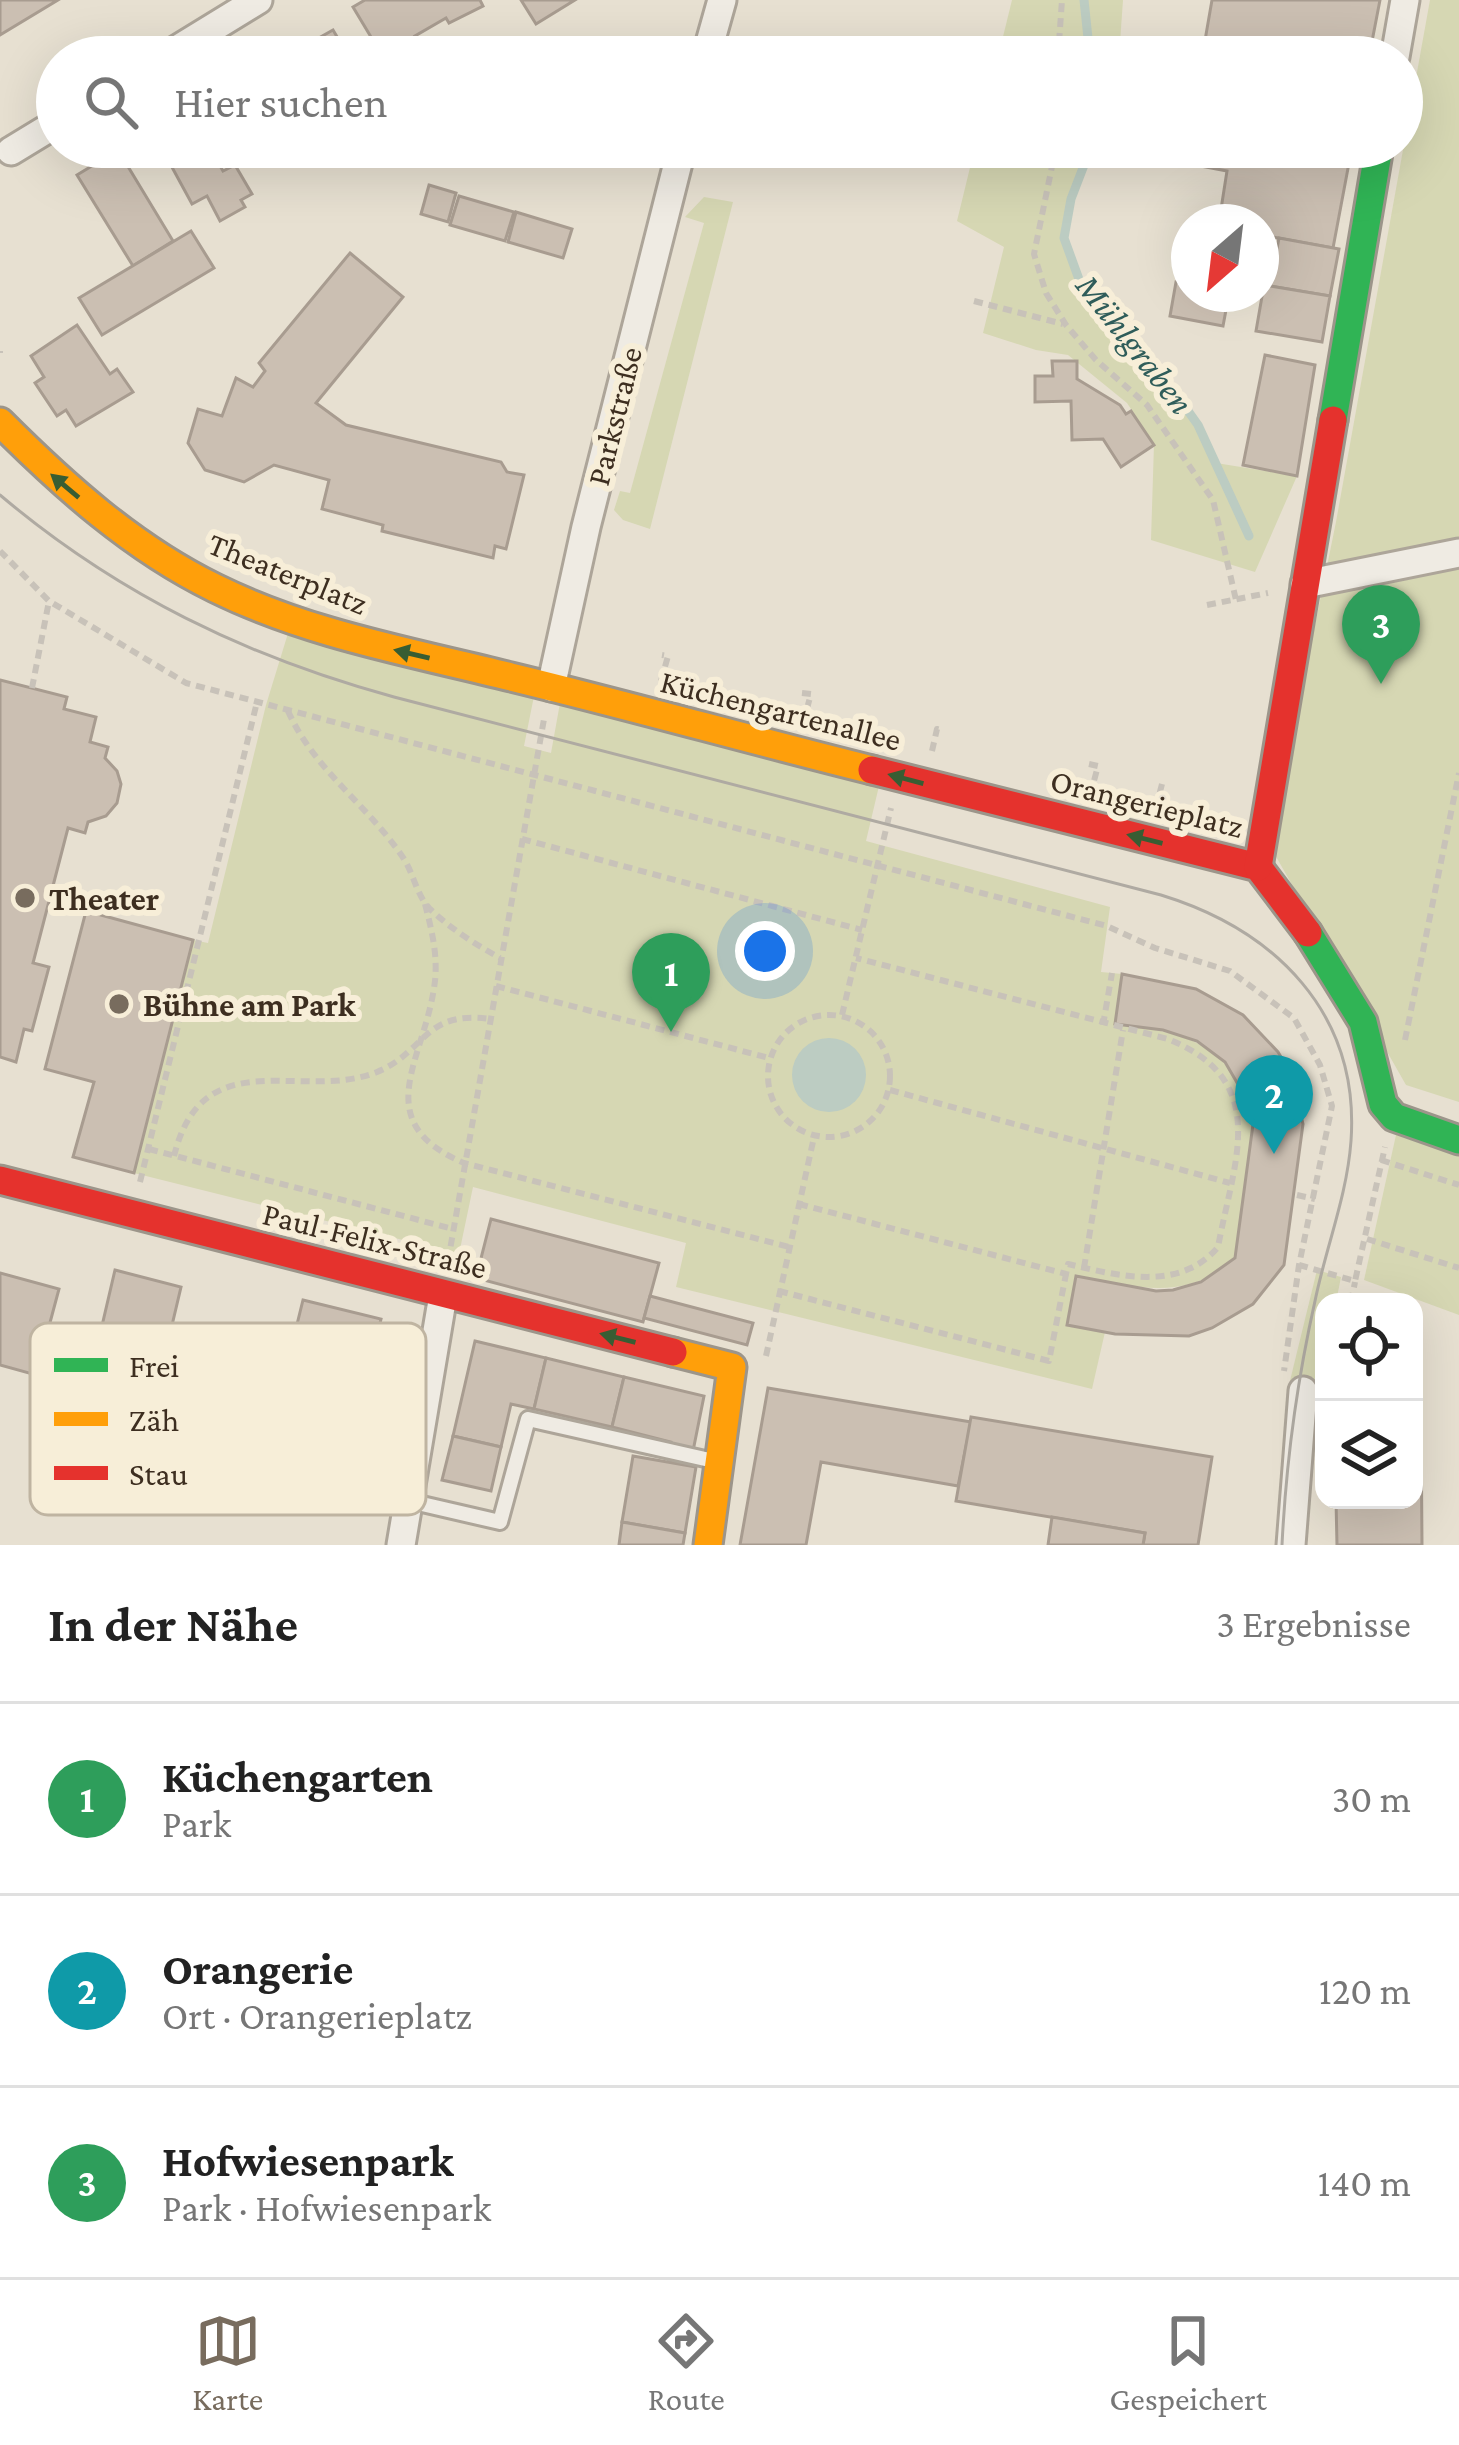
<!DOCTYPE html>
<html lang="de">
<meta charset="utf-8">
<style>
body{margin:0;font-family:"Crimson Pro",serif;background:#f2f2f2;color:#222}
.controls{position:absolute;right:36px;bottom:36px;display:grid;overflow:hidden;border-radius:24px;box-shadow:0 12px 48px #0002}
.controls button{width:108px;height:108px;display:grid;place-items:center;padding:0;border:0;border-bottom:3px solid #e0e0e0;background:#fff;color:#222;font:60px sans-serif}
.compass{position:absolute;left:1171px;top:204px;width:108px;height:108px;border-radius:50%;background:#fff;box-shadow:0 12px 48px #0002;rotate:208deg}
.you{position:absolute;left:765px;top:951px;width:42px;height:42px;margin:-30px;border:9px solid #fff;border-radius:50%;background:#1a73e8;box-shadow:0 0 0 18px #1a73e833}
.badge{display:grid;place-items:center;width:78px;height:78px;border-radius:50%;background:#786c5e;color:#fff;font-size:39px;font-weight:700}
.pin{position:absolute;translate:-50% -99px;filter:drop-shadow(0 3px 6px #0008)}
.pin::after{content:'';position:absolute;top:63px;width:42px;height:36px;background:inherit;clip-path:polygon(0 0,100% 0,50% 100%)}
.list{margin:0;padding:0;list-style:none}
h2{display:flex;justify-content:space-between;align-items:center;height:156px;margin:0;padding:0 48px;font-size:51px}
h2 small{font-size:39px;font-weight:400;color:#767676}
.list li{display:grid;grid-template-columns:78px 1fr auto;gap:36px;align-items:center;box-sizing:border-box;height:192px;padding:0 48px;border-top:3px solid #e0e0e0}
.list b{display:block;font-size:45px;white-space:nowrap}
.list p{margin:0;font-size:39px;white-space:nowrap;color:#767676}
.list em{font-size:39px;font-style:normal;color:#767676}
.icon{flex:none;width:66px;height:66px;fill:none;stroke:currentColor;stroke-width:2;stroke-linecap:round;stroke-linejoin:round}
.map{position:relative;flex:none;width:1459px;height:1545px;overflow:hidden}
.search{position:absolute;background:#fff;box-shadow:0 12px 48px #0002;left:36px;right:36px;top:36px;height:132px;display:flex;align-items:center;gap:30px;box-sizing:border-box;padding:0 42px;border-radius:66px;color:#767676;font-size:45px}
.sheet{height:732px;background:#fff}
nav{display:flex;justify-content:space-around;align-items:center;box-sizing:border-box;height:168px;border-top:3px solid #e0e0e0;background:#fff;font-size:33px;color:#767676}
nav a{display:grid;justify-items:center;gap:6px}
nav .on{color:#786c5e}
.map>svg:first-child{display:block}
.green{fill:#d6d7b3}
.water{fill:#bcccc2}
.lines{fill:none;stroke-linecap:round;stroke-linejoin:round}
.stream{stroke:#bcccc2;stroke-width:9}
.building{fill:#cbbfb2;stroke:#a89c90;stroke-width:3}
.lane-casing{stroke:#ada599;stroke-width:20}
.street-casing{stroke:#ada599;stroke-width:33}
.fast-casing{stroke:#9c958a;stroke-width:33}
.slow-casing{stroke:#9c958a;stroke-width:33}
.jam-casing{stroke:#9c958a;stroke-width:33}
.path{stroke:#c8c2b9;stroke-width:6;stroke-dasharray:9 6;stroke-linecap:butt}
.lane{stroke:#efebe3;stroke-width:14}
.street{stroke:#efebe3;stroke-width:27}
.fast{stroke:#30b455;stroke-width:27}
.slow{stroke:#ff9f0a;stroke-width:27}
.jam{stroke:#e5322d;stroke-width:27}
.tram{stroke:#afaaa2;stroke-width:3}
.oneway{fill:#385d33}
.poi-dot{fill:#786c5e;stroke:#f7eed8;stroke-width:4.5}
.labels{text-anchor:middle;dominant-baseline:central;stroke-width:12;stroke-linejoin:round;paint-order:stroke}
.street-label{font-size:33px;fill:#3d2e20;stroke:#f7eed8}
.poi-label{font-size:33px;font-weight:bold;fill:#3d2e20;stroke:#f7eed8;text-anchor:start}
.water-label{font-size:36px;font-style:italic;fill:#2f5d5a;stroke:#f7eed8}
.key{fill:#f7eed8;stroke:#bfb4a1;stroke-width:3}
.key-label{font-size:33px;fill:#3d2e20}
</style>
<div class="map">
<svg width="1459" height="1545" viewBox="0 0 1459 1545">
<rect width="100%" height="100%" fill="#e7e0d1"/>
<!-- green -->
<g class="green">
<polygon points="1012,0 1123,0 1119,57 998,57"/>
<polygon points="1430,0 1459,0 1459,1102 1406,1085 1270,846 1336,522"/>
<path d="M975,147h139l-1,8h-22c-12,25 -25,50 -26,79 -2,50 63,98 93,134 24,29 42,61 58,95l81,13 -42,96 -104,-32 3,-96 -27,-41 -59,-48 -32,-5 -53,-17 21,-86 -47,-26z"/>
<polygon points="704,197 733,202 650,529 623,520 614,510 620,491 630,493 704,223 685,217"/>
<path d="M289,630l245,66 -10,50 27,7 9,-50 319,83 -13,55 244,66 -9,65 21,2 -7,50c72,9 114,18 139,93l-19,141c-49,46 -101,28 -159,18l-9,49 38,7 -13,57 -416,-102 10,-44 -213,-56 -14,67 -325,-81 59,-233 15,3 58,-238z"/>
<polygon points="1396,1135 1459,1156 1459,1315 1364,1280"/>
<polygon points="1317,1270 1341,1277 1336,1302 1324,1302 1324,1360 1318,1393 1288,1389"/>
</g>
<!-- water -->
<circle class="water" cx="829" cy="1075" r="37"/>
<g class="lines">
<!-- stream -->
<g class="stream">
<polyline points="1084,0 1090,57"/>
<polyline points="1091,147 1071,199 1064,238 1080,282 1159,370 1198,425 1249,536"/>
</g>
</g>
<!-- building -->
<g class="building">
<polygon points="0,0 58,0 0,35"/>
<polygon points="365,0 480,0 483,6 449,23 446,18 415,36 419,41 397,57 383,57 353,7"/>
<polygon points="521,0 575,0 536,24"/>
<polygon points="1212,0 1380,0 1369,57 1150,57 1153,42 1203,52"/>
<polygon points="333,30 349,57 315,57 308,44"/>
<polygon points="161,147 233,147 215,157 223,171 235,165 252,194 241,200 245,207 220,221 207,196 192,204"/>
<polygon points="1133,147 1352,147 1333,248 1261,235 1261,222 1219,222 1227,171 1132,153"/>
<polygon points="118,150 173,241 133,266 77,175"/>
<polygon points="429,185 456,193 448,222 421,214"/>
<polygon points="459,196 514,212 505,241 450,225"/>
<polygon points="516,212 572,229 563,258 508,242"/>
<polygon points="191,231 214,268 102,335 79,298"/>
<polygon points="1279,238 1339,249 1330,296 1270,286"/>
<polygon points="350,253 403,297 316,403 346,425 501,462 507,472 524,475 506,549 495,546 493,558 382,531 383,525 322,509 329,480 274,465 244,482 205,470 188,443 198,409 222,416 236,378 253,387 265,371 259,363"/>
<polygon points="1176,282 1189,285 1189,294 1229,294 1223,326 1170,316"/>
<polygon points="1264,285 1330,296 1322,342 1256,331"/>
<polygon points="77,325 110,374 117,369 133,392 76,426 66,410 57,416 35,383 44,377 31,356"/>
<polygon points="1265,355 1315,365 1297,476 1243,465"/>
<polygon points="1052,361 1077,361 1077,379 1120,405 1126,414 1131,411 1154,445 1121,467 1103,439 1072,440 1071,401 1035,402 1035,376 1053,376"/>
<polygon points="0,680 67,697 64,709 96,717 90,742 108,747 105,758 117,771 121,784 117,803 106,816 88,822 85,833 68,828 33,963 49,967 32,1031 24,1029 16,1062 0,1057"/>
<polygon points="86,911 193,940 134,1173 73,1157 94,1082 45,1069"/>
<polygon points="1122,974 1196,989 1243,1015 1278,1052 1291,1074 1303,1124 1284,1265 1253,1304 1212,1328 1189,1336 1115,1334 1067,1325 1076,1276 1156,1291 1173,1290 1201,1282 1235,1258 1254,1117 1250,1105 1225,1062 1197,1041 1163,1030 1115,1024"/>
<polygon points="491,1219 659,1263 643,1322 476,1278"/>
<polygon points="115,1270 181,1287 164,1359 98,1343"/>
<polygon points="0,1273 59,1289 36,1375 0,1365"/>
<polygon points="650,1296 753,1323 747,1345 644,1318"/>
<polygon points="303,1300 381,1319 351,1441 273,1422"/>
<polygon points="475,1341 546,1358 534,1409 511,1404 501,1447 453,1436"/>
<polygon points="546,1358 624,1377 612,1427 534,1409"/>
<polygon points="624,1377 704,1396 690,1466 668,1462 671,1442 612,1427"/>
<polygon points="768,1388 971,1422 958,1486 821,1462 806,1545 740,1545"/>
<polygon points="971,1417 1212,1457 1198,1545 1143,1545 1145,1533 956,1501"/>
<polygon points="1414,1418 1421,1418 1422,1545 1337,1545 1336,1500 1414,1500"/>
<polygon points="453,1436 501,1447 491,1491 442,1480"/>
<polygon points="633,1456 696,1467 685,1533 622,1522"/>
<polygon points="1052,1517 1145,1533 1143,1545 1048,1545"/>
<polygon points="622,1522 685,1533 683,1545 619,1545"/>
</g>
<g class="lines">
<defs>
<polyline id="lane" points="409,1501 500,1522 528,1419 714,1461"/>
<g id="street">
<polyline points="165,57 258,0"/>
<polyline points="706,57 722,0"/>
<polyline points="1395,57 1405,0"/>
<polyline points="11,151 57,123"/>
<polyline points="1305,584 1459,553"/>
<polyline points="551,687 586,527 682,147"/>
<polyline points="401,1545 443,1295"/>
<polyline points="1291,1545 1303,1391"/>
</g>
<g id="fast">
<polyline points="1333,420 1379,147"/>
<polyline points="1308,933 1363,1022 1383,1104 1394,1117 1459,1140"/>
</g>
<g id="slow">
<path d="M0,422c64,64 133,126 215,166 93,46 196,64 296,89 120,29 240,63 361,93"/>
<polyline points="673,1352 732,1367 708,1545"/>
</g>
<g id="jam">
<polyline points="872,770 1258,867 1308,933"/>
<polyline points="1258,867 1333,420"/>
<polyline points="0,1180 673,1352"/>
</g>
</defs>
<!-- lane casing -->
<use href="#lane" class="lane-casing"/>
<!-- street casing -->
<use href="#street" class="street-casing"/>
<!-- fast casing -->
<use href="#fast" class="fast-casing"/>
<!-- slow casing -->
<use href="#slow" class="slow-casing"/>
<!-- jam casing -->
<use href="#jam" class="jam-casing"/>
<!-- path -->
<g class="path">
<polyline points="1058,57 1062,0"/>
<polyline points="1056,147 1034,254 1046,293 1066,325 1096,360 1147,405 1213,500 1236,600"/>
<polyline points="974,301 1063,324"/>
<polyline points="0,351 0,353"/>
<polyline points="0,551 49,601 186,683 1107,926 1155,948 1230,971 1294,1018 1320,1065 1332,1106 1299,1265 1284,1371"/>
<polyline points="1207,605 1268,593"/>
<polyline points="661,681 668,656 662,655"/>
<polyline points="32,688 49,601"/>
<polyline points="802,693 811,694 804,719"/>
<path d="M288,711c26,59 81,95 116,148 10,16 13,37 26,50 21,20 45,35 70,49"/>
<polyline points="932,751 937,729 944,731"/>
<polyline points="1089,764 1098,766 1091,792"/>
<polyline points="1156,807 1162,784"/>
<polyline points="522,839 862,930"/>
<path d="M425,904c7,27 14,55 9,84 -11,74 -66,134 30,175l325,84"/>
<polyline points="496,986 769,1058"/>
<circle cx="829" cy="1076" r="61"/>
<polyline points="842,1015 891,808"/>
<polyline points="1103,1025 1112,973"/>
<polyline points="1405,1040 1459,773"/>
<polyline points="890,1090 1230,1183"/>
<polyline points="149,1149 453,1229"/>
<path d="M174,1156c29,-117 129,-54 203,-84 49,-20 46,-62 113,-53"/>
<polyline points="1381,1160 1459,1185"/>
<polyline points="140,1182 257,702"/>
<polyline points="1297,1195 1315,1199"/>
<path d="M799,1204l267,70 2,-10c51,12 112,28 150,-17 16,-87 54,-166 -50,-208l-312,-81"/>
<polyline points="1367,1239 1459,1268"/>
<polyline points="448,1261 544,719"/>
<polyline points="1299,1265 1355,1281 1385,1147"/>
<polyline points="1084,1268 1123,1030"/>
<polyline points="779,1291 1049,1361 1066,1274"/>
<polyline points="1351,1302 1355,1282"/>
<polyline points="766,1356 814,1137"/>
</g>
<!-- lane -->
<use href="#lane" class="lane"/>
<!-- street -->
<use href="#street" class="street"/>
<!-- fast -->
<use href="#fast" class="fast"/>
<!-- slow -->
<use href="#slow" class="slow"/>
<!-- jam -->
<use href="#jam" class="jam"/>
<!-- tram -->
<path class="tram" d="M0,495c117,99 247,162 394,202l767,198c114,35 199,118 190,246 -4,55 -25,106 -36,160 -18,80 -29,162 -33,244"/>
</g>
<!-- one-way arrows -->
<defs><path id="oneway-solid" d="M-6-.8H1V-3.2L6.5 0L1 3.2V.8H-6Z" transform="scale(3)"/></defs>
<g class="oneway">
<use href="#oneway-solid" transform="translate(65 486) rotate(-140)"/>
<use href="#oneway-solid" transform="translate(412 654) rotate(-167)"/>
<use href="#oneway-solid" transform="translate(906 779) rotate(-165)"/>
<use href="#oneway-solid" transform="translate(1145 839) rotate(-166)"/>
<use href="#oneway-solid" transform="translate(618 1338) rotate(-166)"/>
</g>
<!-- markers -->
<g class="poi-dot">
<circle cx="25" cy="898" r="12"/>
<circle cx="119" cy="1004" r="12"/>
</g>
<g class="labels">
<!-- street labels -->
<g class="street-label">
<text transform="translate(614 416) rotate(-76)">Parkstraße</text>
<text transform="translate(288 573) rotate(22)">Theaterplatz</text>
<text transform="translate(781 710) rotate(14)">Küchengartenallee</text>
<text transform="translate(1147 803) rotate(14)">Orangerieplatz</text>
<text transform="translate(375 1240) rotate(14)">Paul-Felix-Straße</text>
</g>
<!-- poi labels -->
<g class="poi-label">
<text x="49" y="898">Theater</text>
<text x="143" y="1004">Bühne am Park</text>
</g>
<!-- water labels -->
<g class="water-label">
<text transform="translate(1135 344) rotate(52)">Mühlgraben</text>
</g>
</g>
<!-- legend -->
<rect x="30" y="1323" width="396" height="192" rx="18" class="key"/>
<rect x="54" y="1358" width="54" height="14" fill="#30b455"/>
<rect x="54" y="1412" width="54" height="14" fill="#ff9f0a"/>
<rect x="54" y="1466" width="54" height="14" fill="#e5322d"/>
<g class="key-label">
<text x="129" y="1377">Frei</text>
<text x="129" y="1431">Zäh</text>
<text x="129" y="1485">Stau</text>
</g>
</svg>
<div class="controls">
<button><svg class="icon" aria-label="locate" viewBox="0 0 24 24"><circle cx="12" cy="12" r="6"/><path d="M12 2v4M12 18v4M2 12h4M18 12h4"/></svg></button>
<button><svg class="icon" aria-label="layers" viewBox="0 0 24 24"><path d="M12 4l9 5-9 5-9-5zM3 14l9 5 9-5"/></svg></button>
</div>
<svg class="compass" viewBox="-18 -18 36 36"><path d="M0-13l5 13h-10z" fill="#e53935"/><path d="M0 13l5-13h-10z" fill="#767676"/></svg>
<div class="you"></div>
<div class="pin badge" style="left:671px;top:1032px;background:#2e9e5b">1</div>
<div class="pin badge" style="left:1274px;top:1154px;background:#0f9aa8">2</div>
<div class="pin badge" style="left:1381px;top:684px;background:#2e9e5b">3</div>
<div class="search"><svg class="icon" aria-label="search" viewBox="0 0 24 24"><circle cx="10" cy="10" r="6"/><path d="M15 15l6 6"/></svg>Hier suchen</div>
</div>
<section class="sheet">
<h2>In der Nähe<small>3 Ergebnisse</small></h2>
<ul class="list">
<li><span class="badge" style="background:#2e9e5b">1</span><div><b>Küchengarten</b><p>Park</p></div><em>30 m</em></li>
<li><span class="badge" style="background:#0f9aa8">2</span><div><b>Orangerie</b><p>Ort · Orangerieplatz</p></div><em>120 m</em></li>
<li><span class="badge" style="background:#2e9e5b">3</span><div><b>Hofwiesenpark</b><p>Park · Hofwiesenpark</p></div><em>140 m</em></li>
</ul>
</section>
<nav>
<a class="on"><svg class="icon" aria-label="map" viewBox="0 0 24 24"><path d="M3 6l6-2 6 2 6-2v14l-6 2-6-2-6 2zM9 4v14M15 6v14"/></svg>Karte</a>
<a><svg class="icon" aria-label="directions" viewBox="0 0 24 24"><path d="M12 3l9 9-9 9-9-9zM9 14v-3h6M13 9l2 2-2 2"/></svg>Route</a>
<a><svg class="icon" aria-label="saved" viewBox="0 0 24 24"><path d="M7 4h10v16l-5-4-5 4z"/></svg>Gespeichert</a>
</nav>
